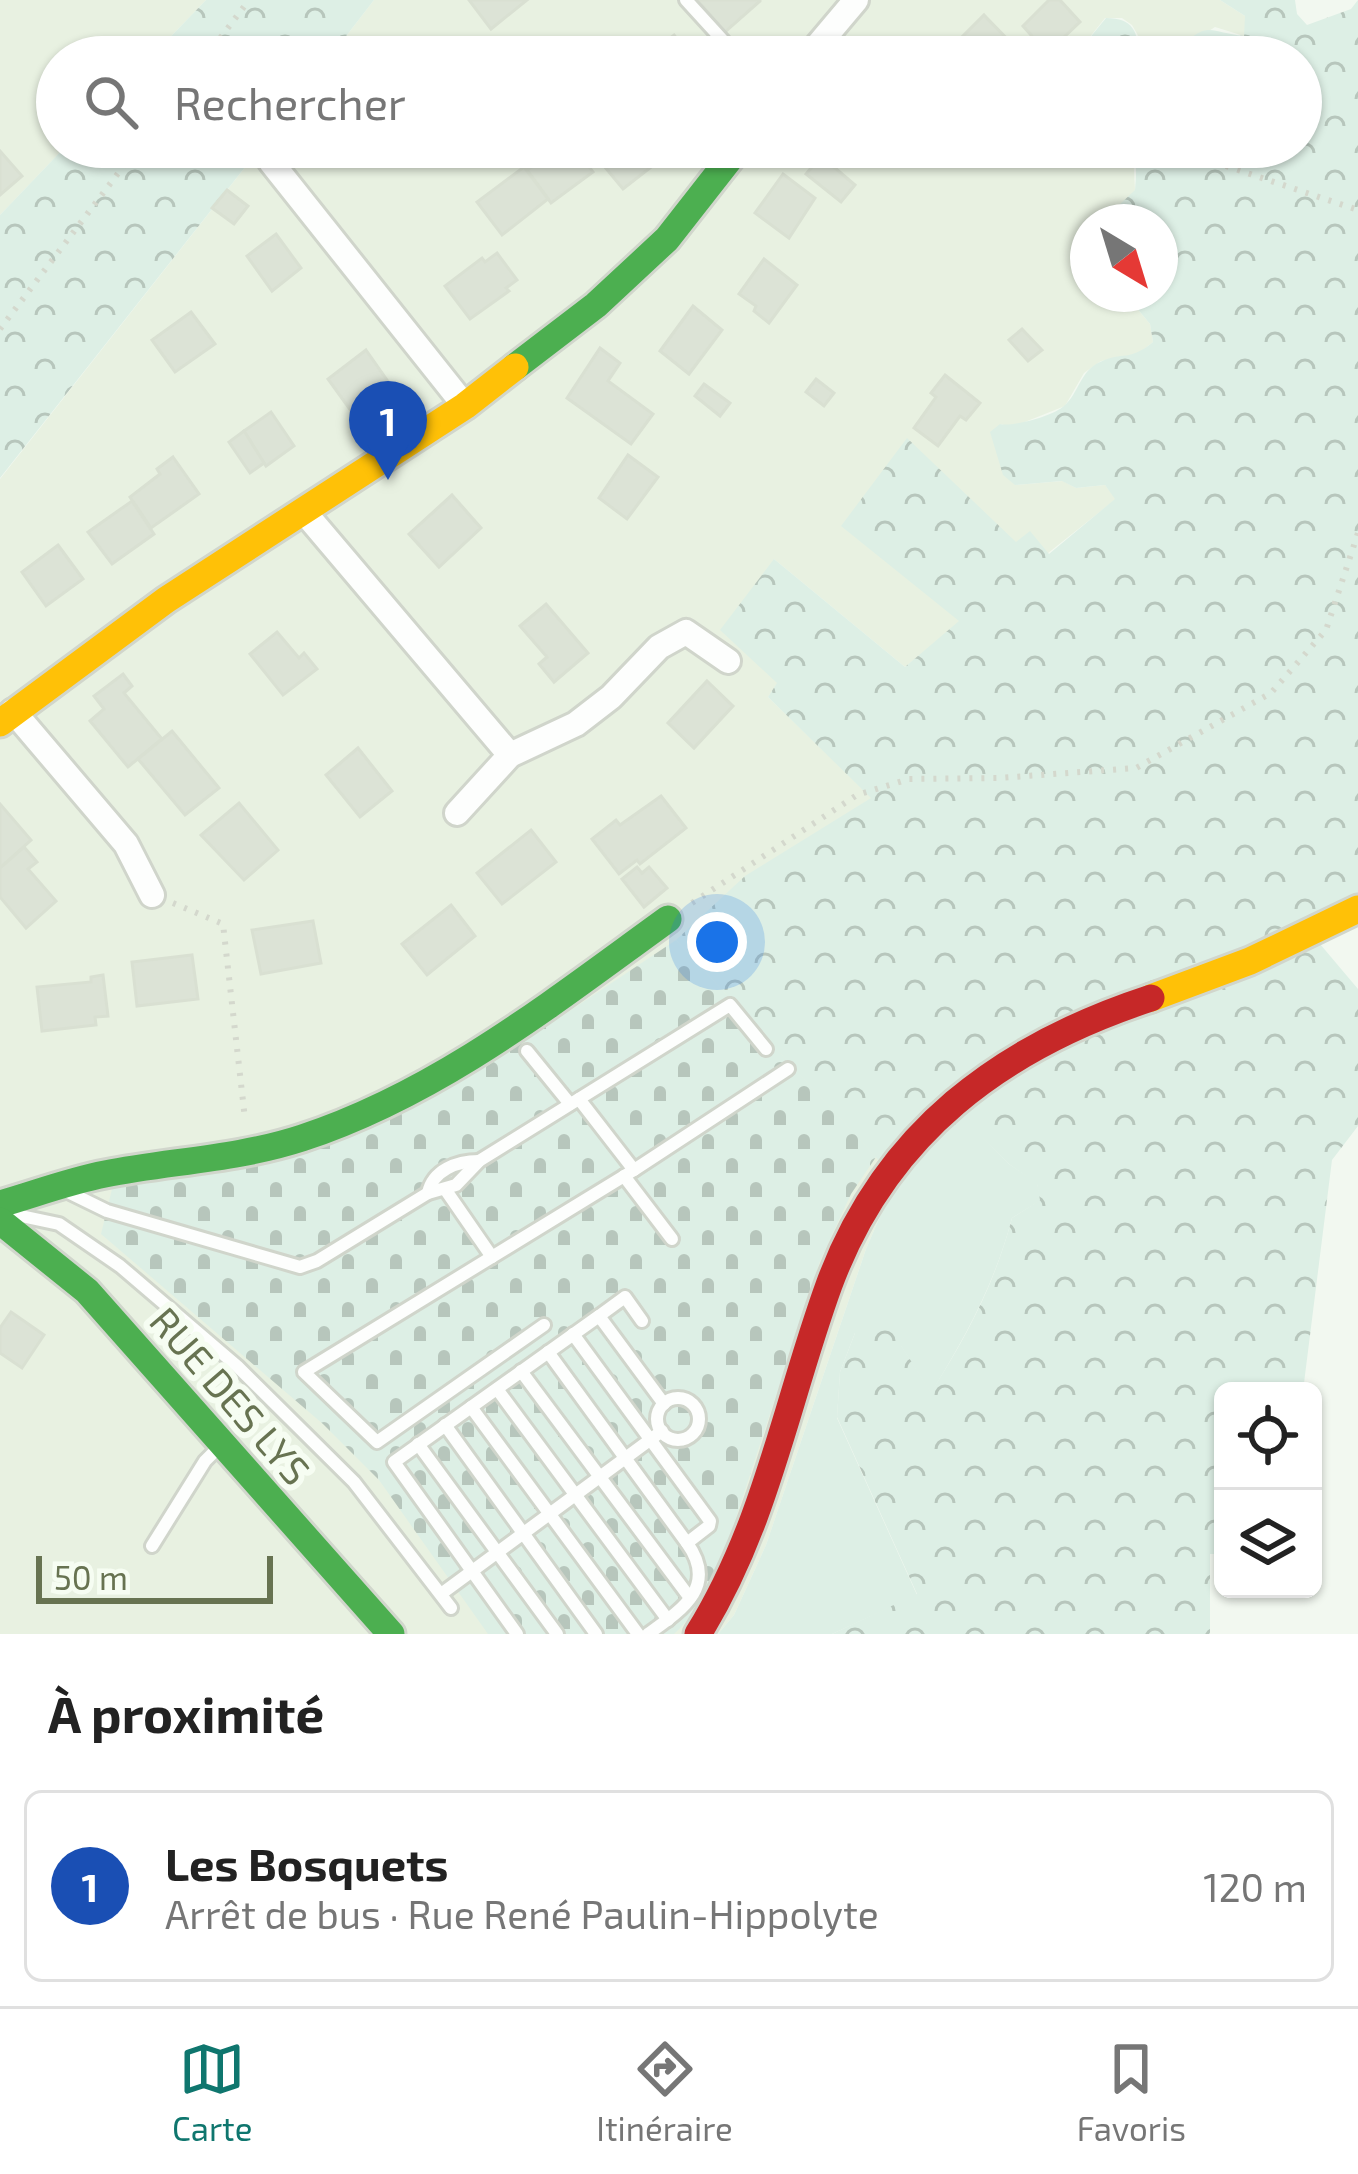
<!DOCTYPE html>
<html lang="fr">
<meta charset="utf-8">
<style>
body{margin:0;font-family:"Exo 2",sans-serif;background:#f6f6f6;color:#222}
.controls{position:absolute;right:36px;bottom:36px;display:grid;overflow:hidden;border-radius:18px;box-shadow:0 3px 9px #0004}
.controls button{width:108px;height:108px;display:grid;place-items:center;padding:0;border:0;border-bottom:3px solid #e0e0e0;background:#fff;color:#222;font:60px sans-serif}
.compass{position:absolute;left:1070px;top:204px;width:108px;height:108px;border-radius:50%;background:#fff;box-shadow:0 3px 9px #0004;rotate:142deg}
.scale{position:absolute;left:36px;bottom:30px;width:237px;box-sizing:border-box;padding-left:12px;border:6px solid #677351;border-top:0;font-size:33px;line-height:42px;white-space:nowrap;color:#677351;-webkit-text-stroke:9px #f6fdf2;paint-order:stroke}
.you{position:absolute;left:717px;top:942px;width:42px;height:42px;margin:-30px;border:9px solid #fff;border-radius:50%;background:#1a73e8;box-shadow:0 0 0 18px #1a73e833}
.badge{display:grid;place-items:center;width:78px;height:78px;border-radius:50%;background:#0f766e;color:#fff;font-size:39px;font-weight:700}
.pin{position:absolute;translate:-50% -99px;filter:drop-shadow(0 3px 6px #0008)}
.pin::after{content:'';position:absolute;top:63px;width:42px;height:36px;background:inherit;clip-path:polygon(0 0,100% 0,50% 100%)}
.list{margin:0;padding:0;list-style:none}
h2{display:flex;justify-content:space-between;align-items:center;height:156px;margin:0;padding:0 48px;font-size:51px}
h2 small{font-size:39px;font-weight:400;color:#767676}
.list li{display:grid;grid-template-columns:78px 1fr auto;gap:36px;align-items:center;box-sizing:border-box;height:192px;margin:0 24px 24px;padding:0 24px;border:3px solid #e0e0e0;border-radius:18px}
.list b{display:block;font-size:45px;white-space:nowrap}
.list p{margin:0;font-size:39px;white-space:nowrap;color:#767676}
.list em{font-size:39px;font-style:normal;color:#767676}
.icon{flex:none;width:66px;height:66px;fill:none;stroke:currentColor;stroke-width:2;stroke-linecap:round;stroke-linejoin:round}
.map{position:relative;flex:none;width:1358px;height:1634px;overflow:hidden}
.search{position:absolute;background:#fff;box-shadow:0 3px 9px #0004;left:36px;right:36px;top:36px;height:132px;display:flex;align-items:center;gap:30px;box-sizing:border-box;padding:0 42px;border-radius:66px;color:#767676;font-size:45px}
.sheet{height:372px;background:#fff}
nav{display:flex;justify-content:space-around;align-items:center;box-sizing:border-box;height:168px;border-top:3px solid #e0e0e0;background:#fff;font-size:33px;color:#767676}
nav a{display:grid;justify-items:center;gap:6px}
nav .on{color:#0f766e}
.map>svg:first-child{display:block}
.residential{fill:#e8f1e1}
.green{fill:#ddefe5}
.forest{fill:url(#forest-crowns)}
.cemetery{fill:url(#cemetery-stones)}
.building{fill:#dce3d6;stroke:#d9e0d2;stroke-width:3}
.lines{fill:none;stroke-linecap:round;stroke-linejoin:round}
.lane-casing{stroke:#d0d5cb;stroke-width:18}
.street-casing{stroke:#d0d5cb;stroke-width:30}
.fast-casing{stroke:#d1d6cc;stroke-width:33}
.slow-casing{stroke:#d1d6cc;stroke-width:33}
.jam-casing{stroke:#d1d6cc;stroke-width:33}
.path{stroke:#d4d8cd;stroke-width:6;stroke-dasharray:3 9;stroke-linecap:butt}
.lane{stroke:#fdfefd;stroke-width:12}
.street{stroke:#fdfefd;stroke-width:24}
.fast{stroke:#4caf50;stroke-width:27}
.slow{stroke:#ffc107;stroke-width:27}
.jam{stroke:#c62828;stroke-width:27}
.labels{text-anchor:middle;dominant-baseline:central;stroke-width:12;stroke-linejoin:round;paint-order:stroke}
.street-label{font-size:39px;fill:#677351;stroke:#f6fdf2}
</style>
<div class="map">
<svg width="1358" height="1634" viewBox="0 0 1358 1634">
<defs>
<pattern id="forest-crowns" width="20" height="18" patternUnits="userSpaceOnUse" patternTransform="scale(3)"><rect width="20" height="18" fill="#ddefe5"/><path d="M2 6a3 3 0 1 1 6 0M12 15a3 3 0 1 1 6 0" fill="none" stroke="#b7c6bc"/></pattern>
<pattern id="cemetery-stones" width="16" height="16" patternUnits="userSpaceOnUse" patternTransform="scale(3)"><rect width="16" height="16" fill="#ddefe5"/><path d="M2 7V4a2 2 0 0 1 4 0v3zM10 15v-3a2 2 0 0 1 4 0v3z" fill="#b7c6bc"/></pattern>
</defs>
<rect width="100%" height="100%" fill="#f2f8f0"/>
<!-- residential -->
<g class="residential">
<polygon points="0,0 206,0 151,57 57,57 57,147 65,147 0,215"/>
<polygon points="374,0 1220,0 1245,16 1247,27 1244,36 1215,27 1178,51 1183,57 1138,57 1140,39 1132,25 1122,18 1105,18 1074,57 330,57"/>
<polygon points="261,147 1126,147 1133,152 1135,190 1121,219 1126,222 1088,222 1088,294 1125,294 1150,324 1153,342 1137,355 1101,361 1084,373 1065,406 1012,427 1000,424 1015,485 1063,481 1076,488 1105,485 1116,499 905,667 774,559 777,684 768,697 872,798 856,808 896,1179 866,1249 766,1545 734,1615 718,1634 0,1634 0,479"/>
</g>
<!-- green -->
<path class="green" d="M963,1117l46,47 28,19 4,17 -29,18c-17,65 -46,118 -81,175l-30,-47 -46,-13 -15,39 -3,46 80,177 -85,39h-114l16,-19 32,-70 100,-296 30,-70z"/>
<!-- forest -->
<g class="forest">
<polygon points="206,0 374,0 330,57 151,57"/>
<path d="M1220,0h75l2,14 10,11 44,-16 7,-9v896l-54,29 54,64v137l-26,34 -29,231h-80v163h-13v80h-378l85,-40 -80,-177 3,-45 15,-39 29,-14 47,73c36,-56 64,-109 81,-174l28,-18 -3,-16 -28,-20 -46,-46 -67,61 -220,-239 69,-64 126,-78 -103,-101 9,-14 -57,-53 54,-71 131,108 54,-46 -118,-95 66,-88 109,104 14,-11 19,23 66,-55 -10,-14 -29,3 -14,-7 -47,4 -12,-10 -13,-43 10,-8c13,3 53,-8 64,-18 15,-13 16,-35 36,-44 23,-11 29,0 53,-20l-3,-18 -25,-30h35v-35l10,-16 -10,-10v-11l-39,-3 -5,-11 19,-18c1,-16 4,-33 -8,-43h174v-90h-118l-6,-5c31,-34 32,-19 67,-16l1,-20z"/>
<path d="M1106,18c27,0 33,14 32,39h-64z"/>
<polygon points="65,147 261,147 0,478 0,215"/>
</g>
<!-- cemetery -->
<path class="cemetery" d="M676,940l200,217 -25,37 -31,67 -90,275c-13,33 -28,73 -56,98h-186l-109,-154 -56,-56 -222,-190 11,-45 375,-123z"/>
<!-- building -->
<g class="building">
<polygon points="469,0 527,0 491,29"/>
<polygon points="697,0 760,0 760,1 725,32"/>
<polygon points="1049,0 1060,0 1080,22 1047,53 1023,26"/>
<polygon points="984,15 1015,47 1005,57 966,57 954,45"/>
<polygon points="674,35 691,57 646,57"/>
<polygon points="560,147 574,147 593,172 551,203 527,170"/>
<polygon points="615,147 656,147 664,157 623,189 599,160"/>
<polygon points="0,151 22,176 0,195"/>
<polygon points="821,156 855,185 841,202 806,174"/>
<polygon points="524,167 548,199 502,235 477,202"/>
<polygon points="783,174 815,198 789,238 755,213"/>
<polygon points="227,190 248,206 234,224 212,208"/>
<polygon points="276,234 301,268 272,291 247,256"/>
<polygon points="497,253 517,280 506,288 509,291 470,319 445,286 482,258 485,262"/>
<polygon points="764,259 797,285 769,323 754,311 756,306 739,294"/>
<polygon points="693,306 722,330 689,374 660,351"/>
<polygon points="191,312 215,344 175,372 152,340"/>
<polygon points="1022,329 1042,350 1028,361 1009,340"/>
<polygon points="600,348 620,363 608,381 653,414 631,444 567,398"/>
<polygon points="366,350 389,383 351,411 328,379"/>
<polygon points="945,375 980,403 966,420 960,416 938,446 914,428 936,397 931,393"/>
<polygon points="816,379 834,393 824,406 806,392"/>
<polygon points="704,384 730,403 720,416 695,396"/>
<polygon points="271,412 294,446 266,466 244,431"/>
<polygon points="244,431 264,463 250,473 229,442"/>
<polygon points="628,455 658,477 627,519 599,498"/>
<polygon points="173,457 199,494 151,528 130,497 160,474 157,469"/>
<polygon points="452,495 481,528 439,567 409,534"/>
<polygon points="132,501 154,534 112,564 88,532"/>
<polygon points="58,545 83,579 46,606 22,572"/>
<polygon points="546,604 588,653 554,682 539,664 547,657 520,626"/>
<polygon points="277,632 299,658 304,653 317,669 283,695 250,654"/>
<polygon points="123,674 132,686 124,693 162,739 128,767 90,721 104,709 94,696"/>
<polygon points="707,681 733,706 694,748 668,723"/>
<polygon points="172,731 219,788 185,815 138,759"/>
<polygon points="358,748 392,791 360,817 326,775"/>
<polygon points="661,796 686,828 640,864 637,860 619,874 592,839 616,820 620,825"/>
<polygon points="239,803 278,850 244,880 201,835"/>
<polygon points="0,804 31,840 0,868"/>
<polygon points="531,830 556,862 502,904 477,873"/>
<polygon points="24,847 37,862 28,869 56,901 26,928 0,897 0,868"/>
<polygon points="637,867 642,873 649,867 667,888 644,907 622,879"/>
<polygon points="451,905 475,936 427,975 402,944"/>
<polygon points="313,921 321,963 261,974 252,930"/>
<polygon points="192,955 198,999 137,1006 132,962"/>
<polygon points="103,975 108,1016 95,1017 96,1025 42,1031 37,987 91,982 91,977"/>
<polygon points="11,1312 44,1335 22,1368 0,1353 0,1328"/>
</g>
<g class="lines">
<defs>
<g id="lane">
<polyline points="686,0 738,57"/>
<polyline points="527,1051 570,1104"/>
<polyline points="579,1099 634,1170"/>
<polyline points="624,1176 672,1239"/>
<polyline points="445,1189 492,1257"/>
<polyline points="64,1190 107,1211 300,1267 317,1261 428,1193 456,1185 479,1161 730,1005 766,1049"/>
<path d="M428,1193c5,-23 29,-32 51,-32"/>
<polyline points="7,1213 59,1224 120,1266 237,1366 354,1482 451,1608"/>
<polyline points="642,1321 625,1297 599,1316 664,1404"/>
<polyline points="544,1325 377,1442 304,1372 634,1170 788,1069"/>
<polyline points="548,1352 687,1543 709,1526 710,1521 573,1334"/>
<polyline points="521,1371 690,1598"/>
<polyline points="497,1389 668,1620"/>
<circle cx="678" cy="1419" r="21"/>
<polyline points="471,1407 638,1634"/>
<polyline points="445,1425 596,1634"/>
<polyline points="418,1444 557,1634"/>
<polyline points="152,1546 205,1461 217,1449"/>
<polyline points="441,1594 662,1431"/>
<polyline points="517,1634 394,1462 599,1316"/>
<path d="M648,1634c35,-25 70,-48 39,-91"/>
</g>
<g id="street">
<polyline points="808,57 856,0"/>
<polyline points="271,162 465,406"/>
<polyline points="305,513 510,755"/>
<polyline points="13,711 126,844 152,895"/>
<polyline points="457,813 510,755 576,724 611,697 659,647 686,632 728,661"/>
</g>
<g id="fast">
<polyline points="515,367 596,305 667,239 739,147"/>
<path d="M0,1204c35,-10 69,-23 105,-30 66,-13 133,-15 197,-36 137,-45 251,-136 366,-219"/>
<polyline points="0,1221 87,1291 391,1634"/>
</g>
<g id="slow">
<polyline points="0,723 166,600 465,406 515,367"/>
<polyline points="1151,998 1250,961 1358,909"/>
</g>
<path id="jam" d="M698,1634c68,-109 88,-231 131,-349 56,-152 172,-238 322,-287"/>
</defs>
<!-- lane casing -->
<use href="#lane" class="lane-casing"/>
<!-- street casing -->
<use href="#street" class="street-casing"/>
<!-- fast casing -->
<use href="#fast" class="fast-casing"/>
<!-- slow casing -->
<use href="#slow" class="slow-casing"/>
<!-- jam casing -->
<use href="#jam" class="jam-casing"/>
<!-- path -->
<g class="path">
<polyline points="206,57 249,0"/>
<polyline points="1169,147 1358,210"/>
<polyline points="0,329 138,147"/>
<polyline points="173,903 223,924 245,1119"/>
<polyline points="692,903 857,795 909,779 999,778 1136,768 1271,693 1326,630 1358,533"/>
</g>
<!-- lane -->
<use href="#lane" class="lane"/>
<!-- street -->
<use href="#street" class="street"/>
<!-- fast -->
<use href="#fast" class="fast"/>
<!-- slow -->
<use href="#slow" class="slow"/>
<!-- jam -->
<use href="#jam" class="jam"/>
</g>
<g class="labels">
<!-- street labels -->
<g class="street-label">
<text transform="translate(231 1395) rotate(49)">RUE DES LYS</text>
</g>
</g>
</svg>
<div class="controls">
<button><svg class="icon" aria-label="locate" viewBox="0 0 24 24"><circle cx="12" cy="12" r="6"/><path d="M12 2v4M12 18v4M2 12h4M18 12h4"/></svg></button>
<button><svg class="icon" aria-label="layers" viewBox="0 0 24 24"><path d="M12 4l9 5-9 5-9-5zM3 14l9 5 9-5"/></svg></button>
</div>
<svg class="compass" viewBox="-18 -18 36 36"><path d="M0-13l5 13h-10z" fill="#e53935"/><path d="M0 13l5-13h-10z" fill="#767676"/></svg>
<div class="scale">50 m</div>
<div class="you"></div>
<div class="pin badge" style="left:388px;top:480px;background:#1a4fb4">1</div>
<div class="search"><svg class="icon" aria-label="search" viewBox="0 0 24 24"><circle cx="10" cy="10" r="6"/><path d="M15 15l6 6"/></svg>Rechercher</div>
</div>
<section class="sheet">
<h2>À proximité<small></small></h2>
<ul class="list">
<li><span class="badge" style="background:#1a4fb4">1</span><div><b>Les Bosquets</b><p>Arrêt de bus · Rue René Paulin-Hippolyte</p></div><em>120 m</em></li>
</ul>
</section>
<nav>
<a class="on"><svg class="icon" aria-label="map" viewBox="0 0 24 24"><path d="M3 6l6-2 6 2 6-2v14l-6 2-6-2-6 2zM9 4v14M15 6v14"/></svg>Carte</a>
<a><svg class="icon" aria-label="directions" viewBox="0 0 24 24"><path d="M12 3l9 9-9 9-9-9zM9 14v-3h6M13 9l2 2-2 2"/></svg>Itinéraire</a>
<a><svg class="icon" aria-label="saved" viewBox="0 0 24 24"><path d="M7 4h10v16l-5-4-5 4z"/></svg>Favoris</a>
</nav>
